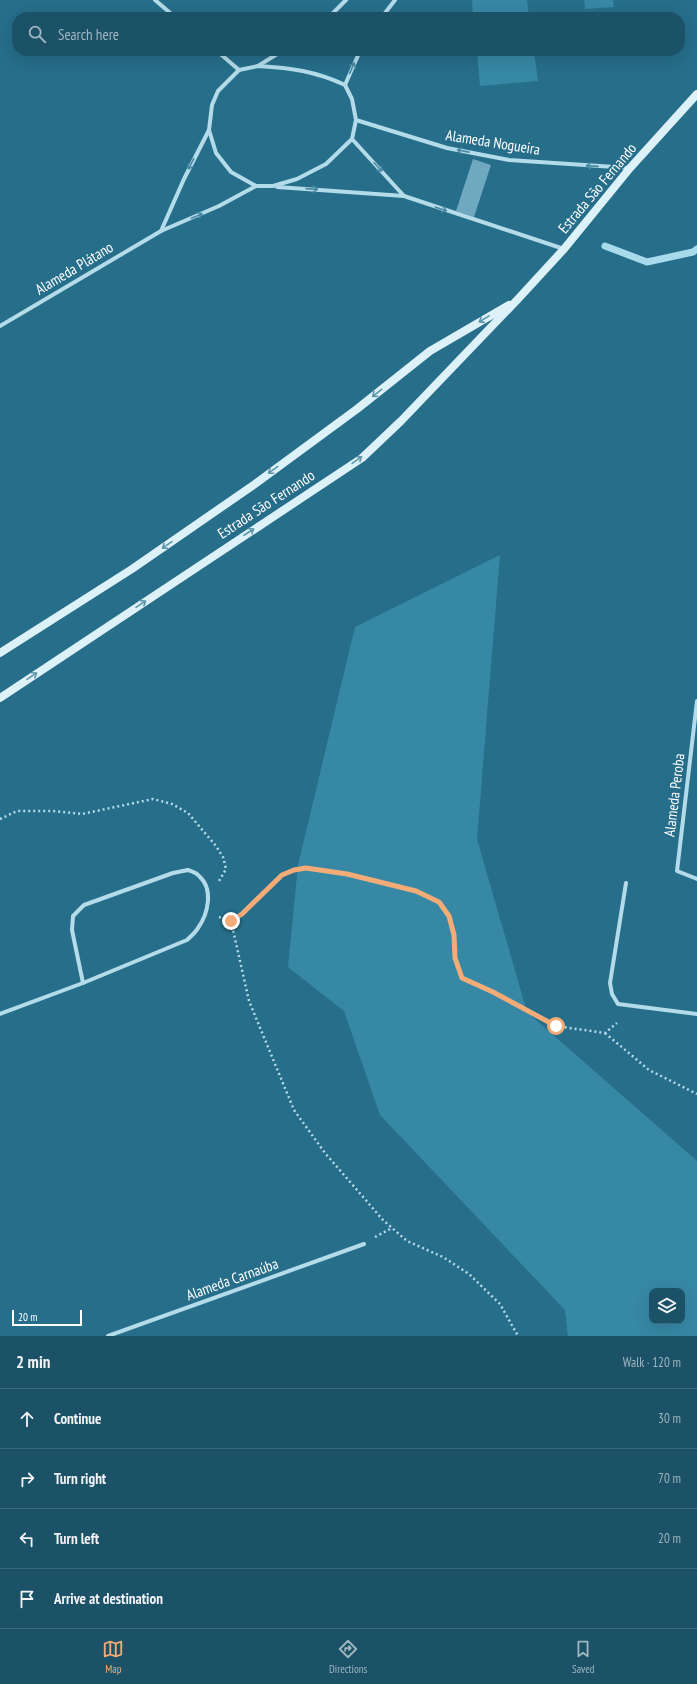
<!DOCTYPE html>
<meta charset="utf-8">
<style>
body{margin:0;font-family:"PT Sans Narrow",sans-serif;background:#25586e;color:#f1f3f6}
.controls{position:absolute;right:12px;bottom:12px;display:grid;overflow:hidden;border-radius:8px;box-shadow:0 4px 16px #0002}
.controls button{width:36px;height:36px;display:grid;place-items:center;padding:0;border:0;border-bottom:1px solid #3a697c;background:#1c5268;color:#f1f3f6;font:20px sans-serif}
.scale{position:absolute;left:12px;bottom:10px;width:70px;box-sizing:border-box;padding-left:4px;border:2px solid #fff;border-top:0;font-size:11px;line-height:14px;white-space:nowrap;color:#fff;-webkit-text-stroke:3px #266e8a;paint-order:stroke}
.stop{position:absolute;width:12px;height:12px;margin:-9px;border:3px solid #f3ac77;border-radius:50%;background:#fff}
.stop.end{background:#f3ac77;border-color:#fff;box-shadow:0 1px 4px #0008}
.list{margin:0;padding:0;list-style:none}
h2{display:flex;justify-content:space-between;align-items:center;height:52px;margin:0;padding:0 16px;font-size:17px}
h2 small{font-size:13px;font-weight:400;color:#a0b6c0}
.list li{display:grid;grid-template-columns:26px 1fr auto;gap:12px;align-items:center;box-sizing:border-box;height:60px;padding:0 16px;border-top:1px solid #3a697c}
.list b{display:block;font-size:15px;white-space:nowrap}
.list em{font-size:13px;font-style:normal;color:#a0b6c0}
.icon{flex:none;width:22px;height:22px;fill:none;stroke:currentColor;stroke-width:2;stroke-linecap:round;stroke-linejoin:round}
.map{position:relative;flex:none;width:697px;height:1336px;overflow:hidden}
.search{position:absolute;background:#1c5268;box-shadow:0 4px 16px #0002;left:12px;right:12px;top:12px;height:44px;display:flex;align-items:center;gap:10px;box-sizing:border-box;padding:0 14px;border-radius:16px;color:#a0b6c0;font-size:15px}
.sheet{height:292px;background:#1c5268}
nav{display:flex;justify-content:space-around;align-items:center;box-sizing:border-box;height:56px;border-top:1px solid #3a697c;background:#1c5268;font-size:11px;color:#a0b6c0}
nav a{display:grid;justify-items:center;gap:2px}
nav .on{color:#f3ac77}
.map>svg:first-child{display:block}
.green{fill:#3788a5;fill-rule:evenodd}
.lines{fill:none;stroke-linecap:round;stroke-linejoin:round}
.stream{stroke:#a7daea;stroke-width:7}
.building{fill:#6ea9c0}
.path{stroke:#b3dbea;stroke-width:2.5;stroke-dasharray:2 3;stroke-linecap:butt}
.minor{stroke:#b3dbea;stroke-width:4}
.secondary{stroke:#ddf1f8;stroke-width:8}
.oneway{stroke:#4989a2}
.oneway2{stroke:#5d95ab}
.route{stroke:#f3ac77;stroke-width:5}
.labels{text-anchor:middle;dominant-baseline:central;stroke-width:4;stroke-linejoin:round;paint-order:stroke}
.street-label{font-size:15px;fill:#fff;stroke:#266e8a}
</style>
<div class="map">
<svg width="697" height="1336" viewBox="0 0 697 1336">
<rect width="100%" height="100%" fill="#266e8a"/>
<!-- green -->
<g class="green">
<polygon points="472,0 527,0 529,17 473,17"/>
<polygon points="584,0 613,0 614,7 585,9"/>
<polygon points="477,51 534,51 538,81 480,86"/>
<path d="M500,555l-23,284 50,173 170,149v175h-129l-3,-26 -185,-195 -36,-104 -56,-44 10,-102 57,-238zM652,1291h30v30h-30z"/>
</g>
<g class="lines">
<!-- stream -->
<polyline class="stream" points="605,246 647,262 693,252 697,249"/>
</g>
<!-- building -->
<polygon class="building" points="473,159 491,165 474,217 456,211"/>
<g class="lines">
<!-- path -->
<g class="path">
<polyline points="0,819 17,811 53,811 82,814 153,799 172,804 188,813 216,846 223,857 226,869 219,881"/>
<polyline points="219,917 231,921 242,914 282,875 294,870 306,868 347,875 416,891 439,902 449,916 454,935 455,957 462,978 493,992 556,1026 605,1033 617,1023"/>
<polyline points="231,921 249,1001 294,1110 325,1153 383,1220 407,1241 443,1257 469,1274 500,1304 518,1336"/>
<polyline points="605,1033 649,1070 697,1094"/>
<polyline points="375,1237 392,1228"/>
</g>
<!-- minor -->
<g class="minor">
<polyline points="155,0 175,17"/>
<polyline points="329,17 346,0"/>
<polyline points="382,17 395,0"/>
<polyline points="217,51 239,70"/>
<path d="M258,66c33,2 57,5 87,19l7,14 4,21 -4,19 -26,25 -29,15 -24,7h-17l-25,-14 -15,-19 -7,-23 3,-25 6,-14 21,-21z"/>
<polyline points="258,66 282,51"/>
<polyline points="345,85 360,51"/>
<polyline points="356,120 447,148 509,160 630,168"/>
<polyline points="352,139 404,196"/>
<polyline points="277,187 404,196 564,249"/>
<polyline points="161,231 184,179 209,130"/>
<polyline points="0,326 161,231 219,206 256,186"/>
<polyline points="697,701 677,871 697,879"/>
<path d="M188,870c3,1 9,3 11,6 15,13 9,38 -1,52 -2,4 -7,8 -11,12l-104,43 -11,-53 1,-14 11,-11 89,-32z"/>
<polyline points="626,883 610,983 612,994 618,1004 697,1014"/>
<polyline points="0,1014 83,983"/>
<polyline points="108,1336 364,1244"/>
</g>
<!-- secondary -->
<g class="secondary">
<polyline points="0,653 132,569 255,484 357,409 430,351 509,305"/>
<polyline points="0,698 362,458 401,421 518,299 564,249 630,168 697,94"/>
</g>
</g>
<!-- one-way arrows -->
<defs><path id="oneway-shaft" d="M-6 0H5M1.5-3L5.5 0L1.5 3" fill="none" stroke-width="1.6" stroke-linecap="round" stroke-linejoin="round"/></defs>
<g class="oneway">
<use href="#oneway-shaft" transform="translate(352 68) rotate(-67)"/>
<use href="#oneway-shaft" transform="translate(463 151) rotate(-169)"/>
<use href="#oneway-shaft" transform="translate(191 164) rotate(117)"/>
<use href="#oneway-shaft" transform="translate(592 166) rotate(-176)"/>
<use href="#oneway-shaft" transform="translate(378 167) rotate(48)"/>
<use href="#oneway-shaft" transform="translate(312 189) rotate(4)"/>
<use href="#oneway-shaft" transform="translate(441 209) rotate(18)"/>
<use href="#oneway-shaft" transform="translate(197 216) rotate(-23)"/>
</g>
<g class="oneway2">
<use href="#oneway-shaft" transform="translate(484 319) rotate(149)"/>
<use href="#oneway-shaft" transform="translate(377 393) rotate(142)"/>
<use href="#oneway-shaft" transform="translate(357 460) rotate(-35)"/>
<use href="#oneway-shaft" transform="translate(273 470) rotate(144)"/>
<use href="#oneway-shaft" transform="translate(249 532) rotate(-33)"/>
<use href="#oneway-shaft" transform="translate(167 545) rotate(145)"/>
<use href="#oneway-shaft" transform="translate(141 604) rotate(-34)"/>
<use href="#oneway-shaft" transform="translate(32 676) rotate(-34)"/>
</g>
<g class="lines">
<!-- route -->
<polyline class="route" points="231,921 242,914 282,875 294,870 306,868 347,874 416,891 439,902 449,916 454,935 455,958 462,978 493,992 556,1026"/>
</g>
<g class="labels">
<!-- street labels -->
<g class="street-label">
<text transform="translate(493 142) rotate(9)">Alameda Nogueira</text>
<text transform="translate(597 188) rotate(-50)">Estrada São Fernando</text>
<text transform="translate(74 268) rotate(-31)">Alameda Plátano</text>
<text transform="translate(266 504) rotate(-33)">Estrada São Fernando</text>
<text transform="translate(674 795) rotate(-83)">Alameda Peroba</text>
<text transform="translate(232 1279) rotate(-20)">Alameda Carnaúba</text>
</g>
</g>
</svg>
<div class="controls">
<button><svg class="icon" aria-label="layers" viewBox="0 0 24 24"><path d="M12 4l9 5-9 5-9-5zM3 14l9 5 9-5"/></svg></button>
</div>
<div class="scale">20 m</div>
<div class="stop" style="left:556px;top:1026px"></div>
<div class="stop end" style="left:231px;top:921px"></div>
<div class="search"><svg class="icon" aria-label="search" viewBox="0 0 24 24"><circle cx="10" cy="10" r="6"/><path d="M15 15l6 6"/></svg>Search here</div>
</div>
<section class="sheet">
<h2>2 min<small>Walk · 120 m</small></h2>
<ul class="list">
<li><svg class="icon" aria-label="ahead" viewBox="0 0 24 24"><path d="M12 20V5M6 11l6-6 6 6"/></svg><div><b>Continue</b></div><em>30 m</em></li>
<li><svg class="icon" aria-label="right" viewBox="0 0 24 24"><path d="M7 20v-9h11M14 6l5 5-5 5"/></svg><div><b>Turn right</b></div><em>70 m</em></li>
<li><svg class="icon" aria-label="left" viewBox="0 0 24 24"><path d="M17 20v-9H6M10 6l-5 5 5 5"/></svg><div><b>Turn left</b></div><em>20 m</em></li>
<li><svg class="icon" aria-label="arrive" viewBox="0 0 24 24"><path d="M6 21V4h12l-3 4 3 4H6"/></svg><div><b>Arrive at destination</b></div></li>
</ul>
</section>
<nav>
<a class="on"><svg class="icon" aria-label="map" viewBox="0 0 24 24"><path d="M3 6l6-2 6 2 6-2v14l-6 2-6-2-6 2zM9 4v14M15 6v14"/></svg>Map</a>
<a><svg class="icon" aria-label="directions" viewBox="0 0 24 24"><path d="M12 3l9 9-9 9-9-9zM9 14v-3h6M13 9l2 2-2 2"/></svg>Directions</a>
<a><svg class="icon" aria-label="saved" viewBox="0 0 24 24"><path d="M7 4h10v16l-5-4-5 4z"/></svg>Saved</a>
</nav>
